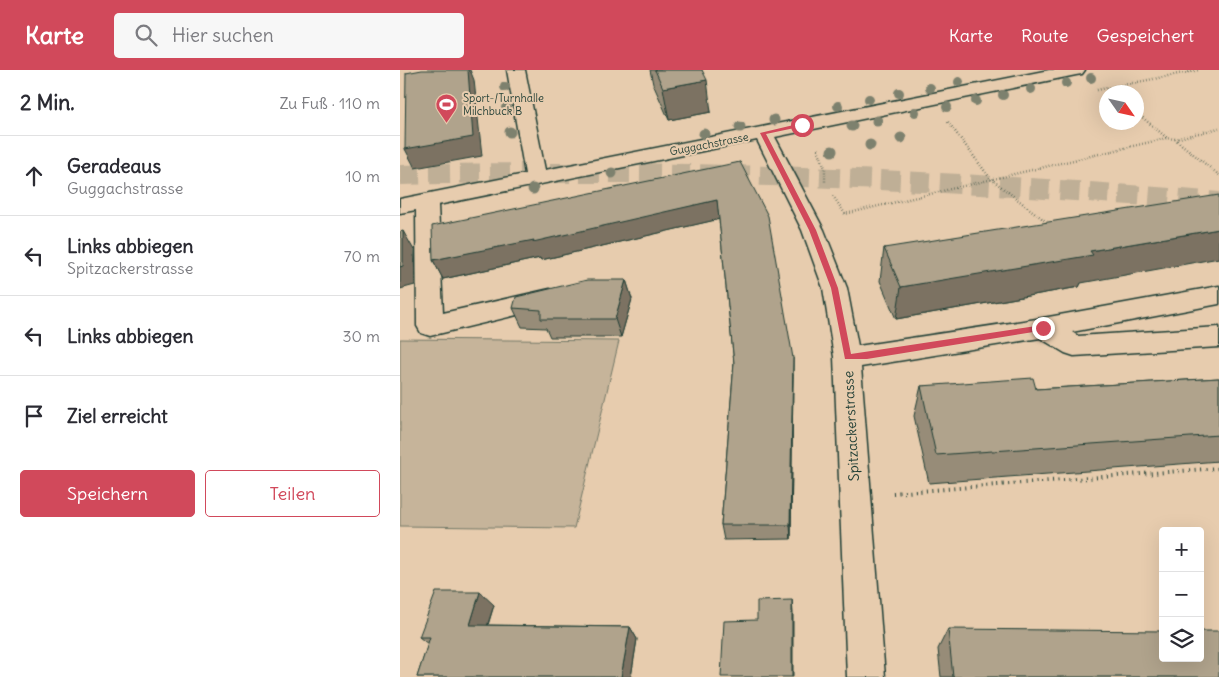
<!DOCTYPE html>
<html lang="de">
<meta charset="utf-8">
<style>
body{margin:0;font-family:Delius,sans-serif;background:#f7f7f7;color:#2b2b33}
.controls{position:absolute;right:15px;bottom:15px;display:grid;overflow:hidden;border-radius:5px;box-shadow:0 5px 20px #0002}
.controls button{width:45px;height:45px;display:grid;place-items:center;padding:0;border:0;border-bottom:1px solid #e1e1e2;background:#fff;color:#2b2b33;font:25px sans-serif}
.compass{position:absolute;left:699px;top:15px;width:45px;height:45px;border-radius:50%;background:#fff;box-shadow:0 5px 20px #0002;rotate:124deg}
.stop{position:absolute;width:15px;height:15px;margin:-11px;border:4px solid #d1495b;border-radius:50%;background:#fff}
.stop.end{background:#d1495b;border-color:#fff;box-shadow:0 1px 5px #0008}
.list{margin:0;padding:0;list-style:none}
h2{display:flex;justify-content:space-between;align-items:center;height:65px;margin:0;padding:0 20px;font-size:21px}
h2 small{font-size:16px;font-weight:400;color:#7c7c81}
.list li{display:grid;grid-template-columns:32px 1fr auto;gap:15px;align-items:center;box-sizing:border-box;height:80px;padding:0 20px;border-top:1px solid #e1e1e2}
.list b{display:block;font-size:19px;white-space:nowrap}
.list p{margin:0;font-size:16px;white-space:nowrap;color:#7c7c81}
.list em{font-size:16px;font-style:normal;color:#7c7c81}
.actions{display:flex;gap:10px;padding:15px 20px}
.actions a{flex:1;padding:11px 0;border:1px solid #d1495b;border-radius:5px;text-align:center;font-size:18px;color:#d1495b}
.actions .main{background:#d1495b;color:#fff}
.icon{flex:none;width:28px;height:28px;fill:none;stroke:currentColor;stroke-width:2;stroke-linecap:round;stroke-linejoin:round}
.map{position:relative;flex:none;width:819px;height:607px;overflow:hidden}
header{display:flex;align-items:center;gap:30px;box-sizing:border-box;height:70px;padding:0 25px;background:#d1495b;color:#fff}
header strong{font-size:24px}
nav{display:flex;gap:28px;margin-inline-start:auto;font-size:18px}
.search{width:350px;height:45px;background:#f7f7f7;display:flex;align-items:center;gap:12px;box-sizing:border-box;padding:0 18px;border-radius:5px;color:#7c7c81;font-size:19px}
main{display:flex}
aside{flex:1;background:#fff}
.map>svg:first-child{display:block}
.green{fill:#c6b49a;stroke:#727867}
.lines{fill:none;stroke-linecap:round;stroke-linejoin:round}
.minor-tunnel{stroke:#bfaf96;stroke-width:20;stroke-dasharray:20 10;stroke-linecap:butt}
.minor-casing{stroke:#1f3d34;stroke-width:3}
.path-far1{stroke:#1f3d34;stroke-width:2.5;stroke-dasharray:0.5 2.5;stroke-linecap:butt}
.path{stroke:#1f3d34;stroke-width:4;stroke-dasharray:1 4.5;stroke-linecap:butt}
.minor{fill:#e7ccae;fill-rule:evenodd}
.tree{fill:#7d816e}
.wall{fill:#978c78;stroke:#1f3d34}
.shaded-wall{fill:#7b7262;stroke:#1f3d34}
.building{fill:#b0a38c;stroke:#1f3d34}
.route{fill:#d1495b}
.labels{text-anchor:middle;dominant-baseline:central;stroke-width:4;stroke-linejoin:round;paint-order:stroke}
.far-poi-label{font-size:11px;fill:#1f3d34;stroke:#e7ccae;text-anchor:start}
.far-street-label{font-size:11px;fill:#1f3d34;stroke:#e7ccae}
.street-label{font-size:14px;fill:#1f3d34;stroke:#e7ccae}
</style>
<header>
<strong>Karte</strong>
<div class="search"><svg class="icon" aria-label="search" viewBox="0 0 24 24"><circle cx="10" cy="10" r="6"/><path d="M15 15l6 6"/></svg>Hier suchen</div>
<nav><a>Karte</a><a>Route</a><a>Gespeichert</a></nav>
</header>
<main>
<aside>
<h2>2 Min.<small>Zu Fuß · 110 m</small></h2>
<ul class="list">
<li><svg class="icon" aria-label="ahead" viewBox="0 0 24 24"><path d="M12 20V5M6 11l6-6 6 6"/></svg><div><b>Geradeaus</b><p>Guggachstrasse</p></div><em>10 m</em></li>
<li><svg class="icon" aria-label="left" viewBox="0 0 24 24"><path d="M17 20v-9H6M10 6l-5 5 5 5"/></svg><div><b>Links abbiegen</b><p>Spitzackerstrasse</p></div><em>70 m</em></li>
<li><svg class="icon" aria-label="left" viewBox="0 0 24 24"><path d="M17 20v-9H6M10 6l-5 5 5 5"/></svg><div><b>Links abbiegen</b></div><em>30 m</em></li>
<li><svg class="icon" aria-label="arrive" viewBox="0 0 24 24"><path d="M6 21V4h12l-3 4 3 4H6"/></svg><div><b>Ziel erreicht</b></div></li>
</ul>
<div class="actions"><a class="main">Speichern</a><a>Teilen</a></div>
</aside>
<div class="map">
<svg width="819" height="607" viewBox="0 0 819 607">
<rect width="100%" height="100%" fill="#e7ccae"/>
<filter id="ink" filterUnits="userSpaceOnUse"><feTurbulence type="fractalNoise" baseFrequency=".02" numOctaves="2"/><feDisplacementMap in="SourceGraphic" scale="10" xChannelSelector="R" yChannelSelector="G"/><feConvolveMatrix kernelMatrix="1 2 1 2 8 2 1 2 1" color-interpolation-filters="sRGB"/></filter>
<g filter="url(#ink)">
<!-- green -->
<polygon class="green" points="0,269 219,271 174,458 0,456"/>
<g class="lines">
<!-- minor-tunnel -->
<path class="minor-tunnel" d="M0,105c274,-7 546,4 819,27"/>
<defs>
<polygon id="minor" points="107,0 125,0 145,100 649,0 685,0 682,4 676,5 375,67 424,160 447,218 458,276 643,248 819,216 819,234 672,262 678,266 819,257 819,277 674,286 665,283 640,268 461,297 485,607 447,607 434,287 423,218 402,160 357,70 38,135 43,243 150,219 159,222 163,228 159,234 150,237 30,266 21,263 17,256 16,140 0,143 0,129 125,104"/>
</defs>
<!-- minor casing -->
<use href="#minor" class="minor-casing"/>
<!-- path-far1 -->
<g class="path-far1">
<polyline points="697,20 799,0"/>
<polyline points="736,42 767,68 775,69 819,105"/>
<polyline points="548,52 590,108 648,153"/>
<polyline points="775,69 819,58"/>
<polyline points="418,79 425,98 425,112"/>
<polyline points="433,126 445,144 767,68"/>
</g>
<!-- path -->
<polyline class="path" points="493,423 819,398"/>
<!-- minor -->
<use href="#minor" class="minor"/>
</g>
<!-- trees -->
<g class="tree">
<circle cx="691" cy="8" r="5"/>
<circle cx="559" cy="12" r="5"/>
<circle cx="666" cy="13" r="5"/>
<circle cx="105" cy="17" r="5"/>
<circle cx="530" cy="18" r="5"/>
<circle cx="631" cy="19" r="5"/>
<circle cx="499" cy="23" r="5"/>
<circle cx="603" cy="25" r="5"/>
<circle cx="469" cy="29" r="5"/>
<circle cx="576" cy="31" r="5"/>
<circle cx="438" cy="36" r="5"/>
<circle cx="547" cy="37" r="5"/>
<circle cx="106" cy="38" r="5"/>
<circle cx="515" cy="42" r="5"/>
<circle cx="374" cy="50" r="5.5"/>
<circle cx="477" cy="51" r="5.5"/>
<circle cx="452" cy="56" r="5.5"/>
<circle cx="340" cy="57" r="5.5"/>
<circle cx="110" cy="62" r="5.5"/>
<circle cx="304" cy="64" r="5.5"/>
<circle cx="501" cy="68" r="5.5"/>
<circle cx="470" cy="75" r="5.5"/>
<circle cx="432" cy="81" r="5.5"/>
<circle cx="212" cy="103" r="5.5"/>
<circle cx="133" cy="119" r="5.5"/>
</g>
<!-- wall -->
<g class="wall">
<polygon points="250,0 302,0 311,42 269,50 253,14"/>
<polygon points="340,92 393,305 391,469 324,470 321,455 334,293 319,149 141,190 140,188 43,209 33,190"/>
<polygon points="484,178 681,213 679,217 496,249 480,211"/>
<polygon points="226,210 232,229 221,267 150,267 146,258 122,257 113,238"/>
<polygon points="819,308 819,391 529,413 514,346 521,316 636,319"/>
<polygon points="94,535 88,555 230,557 237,569 231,607 17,607 28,574 19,567"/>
<polygon points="548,559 819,607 541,607 538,579"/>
</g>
<!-- shaded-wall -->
<g class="shaded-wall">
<polygon points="68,0 70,0 74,10 82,86 15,98 5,79"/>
<polygon points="307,10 311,42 269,50 263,18"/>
<polygon points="317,130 320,149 141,190 140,188 43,209 33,190"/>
<polygon points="819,159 819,188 681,213 679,217 496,249 501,217 690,181"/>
<polygon points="3,161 14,180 15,215 0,219 0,197"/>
<polygon points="226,210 232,229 221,267 215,249"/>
<polygon points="393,288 393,305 391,469 390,455"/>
<polygon points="80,522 94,535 84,566 70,555"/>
<polygon points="392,530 393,543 393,607 392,607"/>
<polygon points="230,557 237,569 231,607 221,607"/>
</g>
<!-- building -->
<g class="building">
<polygon points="22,0 68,0 73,67 5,79 6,3"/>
<polygon points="255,0 302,0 307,10 263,18"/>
<polygon points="340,92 368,146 393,288 390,455 321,455 334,293 317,130 133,172 134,170 33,190 32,156"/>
<polygon points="819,125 819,159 690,181 693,185 501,217 484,178"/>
<polygon points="3,161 3,196 0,197 0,162"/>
<polygon points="187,210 226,210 215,249 141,249 141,240 113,238 116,227"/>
<polygon points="633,308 636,319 819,308 819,365 536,385 521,316"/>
<polygon points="36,522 80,522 70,555 230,557 221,607 17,607 30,567 19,567"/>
<polygon points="392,530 392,607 321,607 324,551 357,550 357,531"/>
<polygon points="548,559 763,561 763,588 800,588 800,561 819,561 819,607 553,607"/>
</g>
</g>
<!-- route -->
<polygon class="route" points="402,53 404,56 366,64 416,160 438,218 451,284 643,255 647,258 646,260 467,289 445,289 431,218 409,160 360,63"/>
<!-- icons -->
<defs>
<symbol id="stadium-pin" viewBox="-11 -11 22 30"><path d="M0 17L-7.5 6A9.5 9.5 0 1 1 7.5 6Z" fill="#d1495b" stroke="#e7ccae"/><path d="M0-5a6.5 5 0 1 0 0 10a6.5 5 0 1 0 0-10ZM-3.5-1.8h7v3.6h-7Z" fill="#fff"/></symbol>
</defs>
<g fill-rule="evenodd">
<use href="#stadium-pin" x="34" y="22" width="25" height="34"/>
</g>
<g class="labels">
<!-- far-poi labels -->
<g class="far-poi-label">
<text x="63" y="28">Sport-/Turnhalle<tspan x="63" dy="13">Milchbuck B</tspan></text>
</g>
<!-- far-street labels -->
<g class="far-street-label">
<text transform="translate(309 74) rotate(-11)">Guggachstrasse</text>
</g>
<!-- street labels -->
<g class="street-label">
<text transform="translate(451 356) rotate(-93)">Spitzackerstrasse</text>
</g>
</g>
</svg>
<div class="controls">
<button>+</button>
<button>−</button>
<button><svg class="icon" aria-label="layers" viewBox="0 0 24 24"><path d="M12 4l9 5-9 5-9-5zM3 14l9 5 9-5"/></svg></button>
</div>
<svg class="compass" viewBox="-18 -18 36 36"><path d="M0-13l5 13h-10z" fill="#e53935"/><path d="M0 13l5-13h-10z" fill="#7c7c81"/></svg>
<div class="stop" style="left:402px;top:55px"></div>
<div class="stop end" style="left:643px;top:258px"></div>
</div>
</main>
